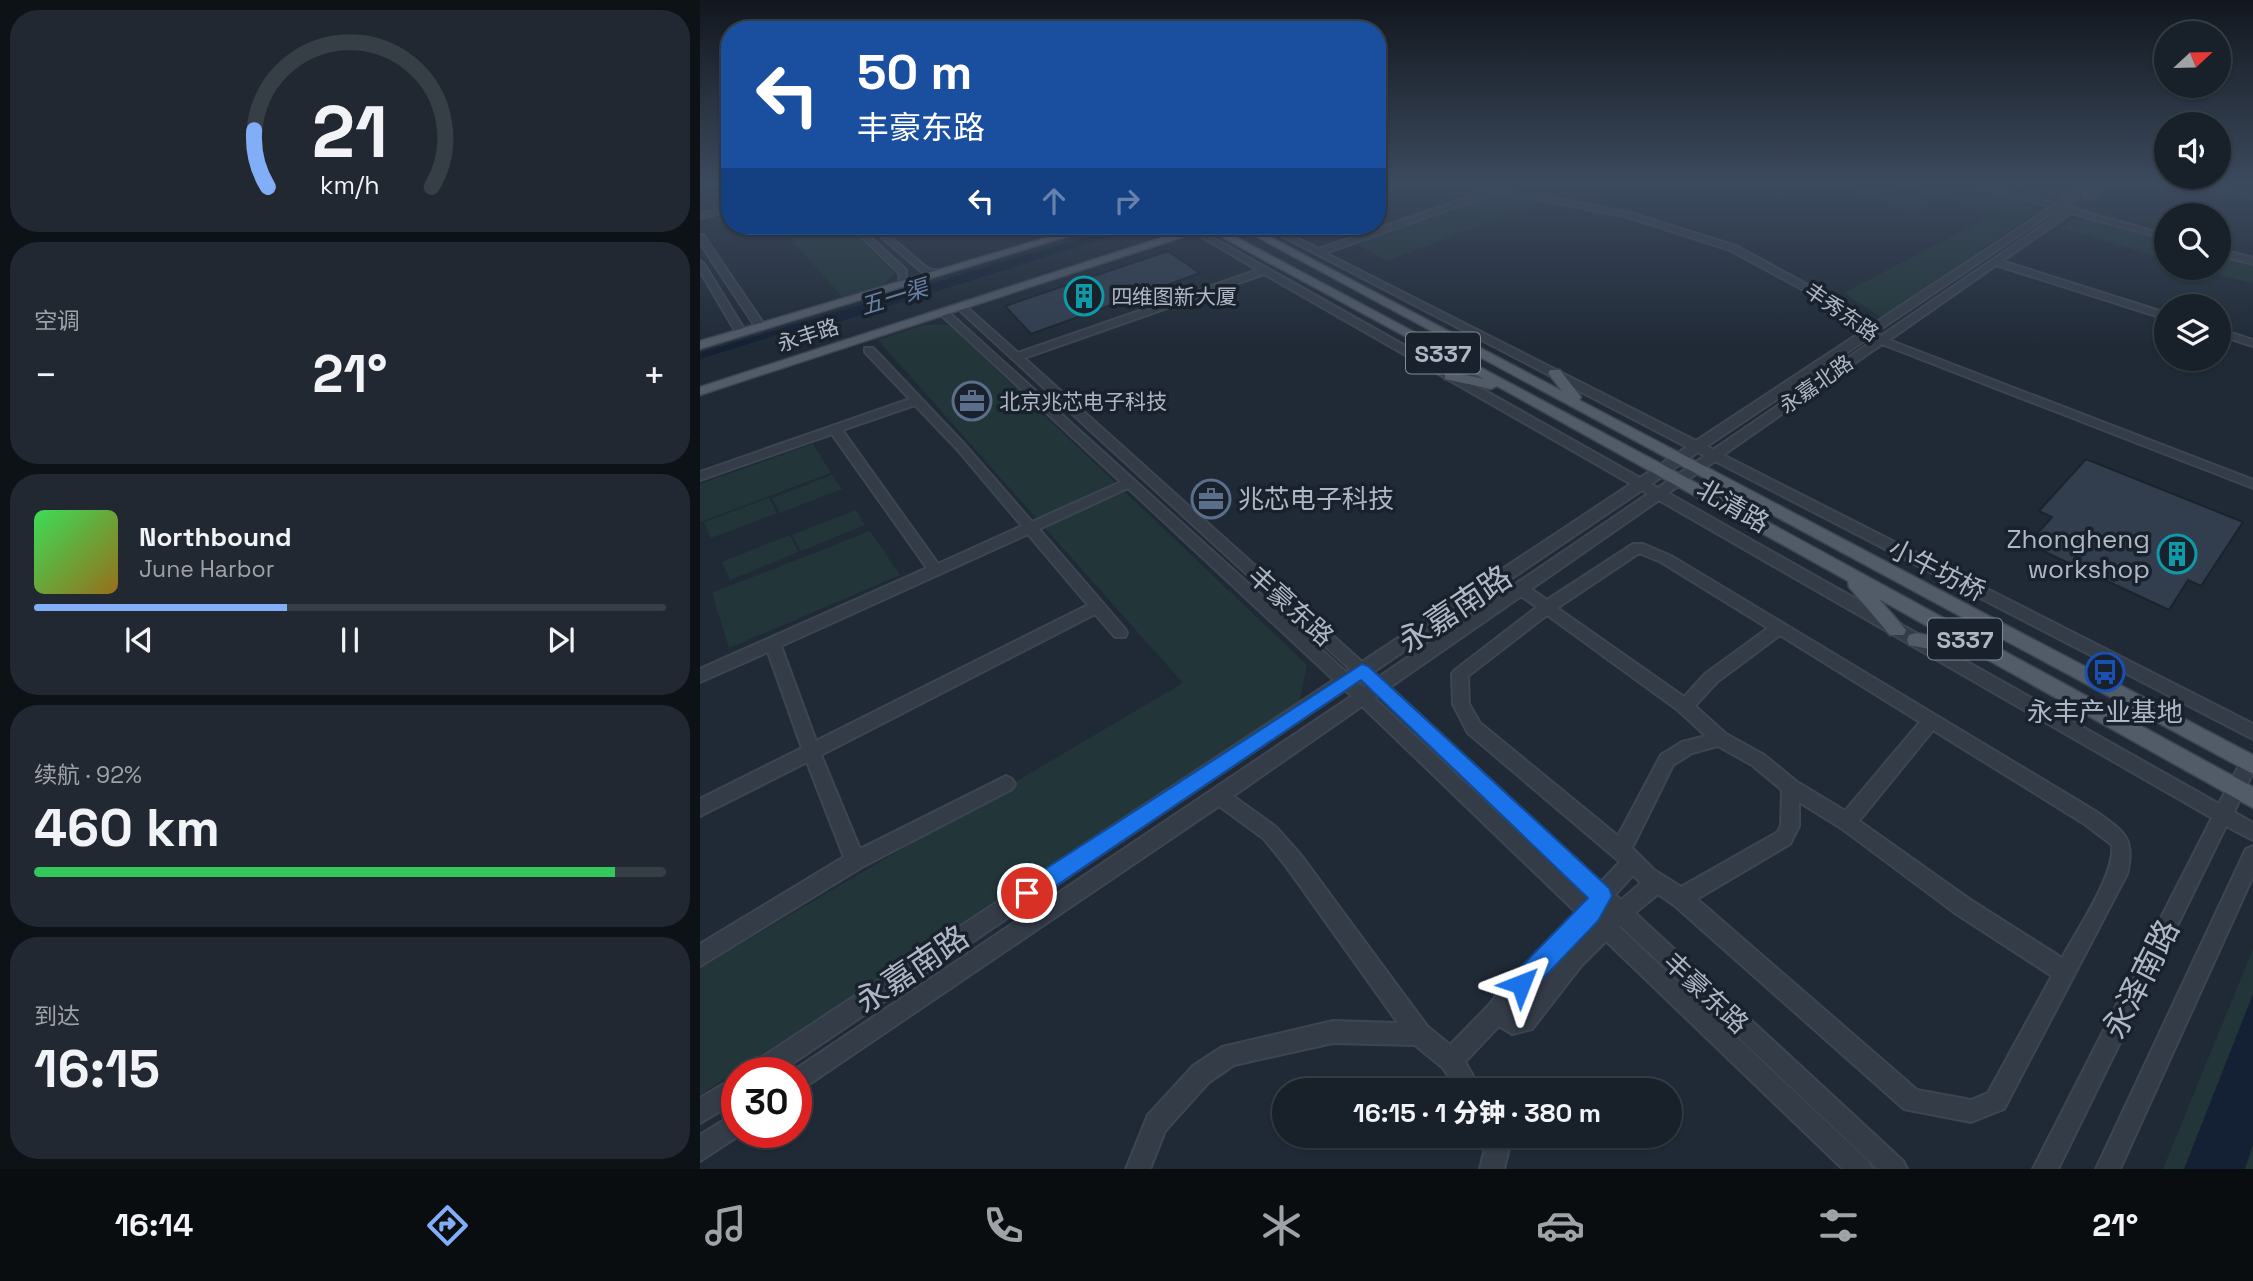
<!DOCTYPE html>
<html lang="zh">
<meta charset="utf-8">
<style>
:root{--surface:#182029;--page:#212831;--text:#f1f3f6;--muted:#9fa3a8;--line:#363e46;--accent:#81aef7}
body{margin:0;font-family:"Space Grotesk","Noto Sans SC",sans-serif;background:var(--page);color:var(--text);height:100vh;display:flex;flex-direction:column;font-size:26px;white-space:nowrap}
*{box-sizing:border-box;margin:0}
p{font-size:23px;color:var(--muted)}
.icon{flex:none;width:38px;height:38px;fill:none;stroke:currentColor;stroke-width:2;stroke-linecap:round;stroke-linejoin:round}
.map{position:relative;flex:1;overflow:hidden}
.side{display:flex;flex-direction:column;gap:10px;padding:10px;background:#0d1217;width:700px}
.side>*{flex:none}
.top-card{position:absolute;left:21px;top:21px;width:665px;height:214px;border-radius:28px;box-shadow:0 2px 5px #0004,0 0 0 2px var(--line);background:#1a4fa0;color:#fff;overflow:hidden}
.needle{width:46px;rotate:68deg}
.fabs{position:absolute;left:1454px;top:21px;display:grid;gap:14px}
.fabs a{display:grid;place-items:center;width:77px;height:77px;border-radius:50%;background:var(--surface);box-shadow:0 2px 5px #0004,0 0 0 2px var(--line);font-size:35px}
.speed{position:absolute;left:21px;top:1057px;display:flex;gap:14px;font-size:35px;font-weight:700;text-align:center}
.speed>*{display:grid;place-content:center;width:91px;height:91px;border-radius:50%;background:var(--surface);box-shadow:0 2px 5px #0004,0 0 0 2px var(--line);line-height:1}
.speed .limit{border:10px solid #d22;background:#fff;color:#111}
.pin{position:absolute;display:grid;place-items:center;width:60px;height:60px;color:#fff;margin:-30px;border:4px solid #fff;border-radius:50%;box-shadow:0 2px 7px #0007}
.me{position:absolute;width:77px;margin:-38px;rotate:45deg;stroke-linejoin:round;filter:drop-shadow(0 0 5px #0008)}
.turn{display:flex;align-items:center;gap:24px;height:147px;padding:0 21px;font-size:32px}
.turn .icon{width:91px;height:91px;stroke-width:2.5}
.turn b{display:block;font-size:49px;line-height:60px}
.lanes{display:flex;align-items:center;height:66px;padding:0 21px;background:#0003;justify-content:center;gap:35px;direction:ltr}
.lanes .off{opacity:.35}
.big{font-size:52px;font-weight:800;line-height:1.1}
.side .card{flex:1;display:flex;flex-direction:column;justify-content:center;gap:10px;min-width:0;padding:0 24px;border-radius:28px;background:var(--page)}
.side .dial{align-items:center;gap:0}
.dial svg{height:182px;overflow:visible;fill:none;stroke:var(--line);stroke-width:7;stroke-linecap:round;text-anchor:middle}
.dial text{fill:var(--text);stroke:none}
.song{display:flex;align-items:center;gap:21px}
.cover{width:84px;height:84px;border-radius:10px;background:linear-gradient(135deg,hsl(130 70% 55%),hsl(40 70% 35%))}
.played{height:7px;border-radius:4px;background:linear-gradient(90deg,var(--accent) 40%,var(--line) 40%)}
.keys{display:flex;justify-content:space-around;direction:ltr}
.heat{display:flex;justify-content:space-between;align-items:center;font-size:38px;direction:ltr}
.charge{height:10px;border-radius:5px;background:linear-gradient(90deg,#34c759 92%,var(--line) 0)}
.trip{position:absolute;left:572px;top:1078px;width:410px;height:70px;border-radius:35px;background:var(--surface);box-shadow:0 2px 5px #0004,0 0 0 2px var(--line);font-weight:800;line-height:70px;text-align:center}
.tab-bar{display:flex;height:112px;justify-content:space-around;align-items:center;background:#0a0d10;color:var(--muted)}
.tab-bar .icon{width:49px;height:49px}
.tab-bar .current{color:var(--accent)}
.tab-bar b{font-size:32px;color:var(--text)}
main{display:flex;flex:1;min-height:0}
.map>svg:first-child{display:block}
</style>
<main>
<section class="side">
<div class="card dial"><svg viewBox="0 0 100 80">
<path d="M14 69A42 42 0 1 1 86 69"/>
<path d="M14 69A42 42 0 0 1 8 44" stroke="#81aef7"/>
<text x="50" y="56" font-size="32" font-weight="700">21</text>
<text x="50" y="72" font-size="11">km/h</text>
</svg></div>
<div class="card"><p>空调</p>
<div class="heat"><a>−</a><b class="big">21°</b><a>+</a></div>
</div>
<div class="card">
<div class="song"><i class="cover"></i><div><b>Northbound</b><p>June Harbor</p></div></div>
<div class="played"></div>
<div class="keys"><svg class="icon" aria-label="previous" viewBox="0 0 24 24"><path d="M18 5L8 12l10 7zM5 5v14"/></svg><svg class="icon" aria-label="pause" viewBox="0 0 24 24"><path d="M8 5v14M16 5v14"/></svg><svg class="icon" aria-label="next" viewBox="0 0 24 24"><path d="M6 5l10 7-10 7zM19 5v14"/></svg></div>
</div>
<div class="card"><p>续航 · 92%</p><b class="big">460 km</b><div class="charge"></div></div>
<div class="card"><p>到达</p><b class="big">16:15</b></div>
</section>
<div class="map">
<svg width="1553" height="1169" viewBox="0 0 1553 1169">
<rect width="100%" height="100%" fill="#202a37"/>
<path fill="#223639" d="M1160 182H1174L1197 189 1179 198 1147 189Z
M1186 182C1236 182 1295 180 1337 211L1182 318 1144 293 1296 213Z
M1318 182H1386L1365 197 1340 196 1310 187Z
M1195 192 1229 201 1211 211 1176 201Z
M787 198 842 202 687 261 656 244Z
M1373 219 1393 221 1466 241V259L1361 228Z
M79 226H146L195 274 183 285 142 297Z
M1519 255 1553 265V284L1498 268H1519Z
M224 325H249L607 665 599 702 0 1095V968L483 683 178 340Z
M113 444 131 473 0 522V484Z
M132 475 142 489 80 513 72 498Z
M69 498 77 513 11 538 4 522Z
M156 510 165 525 101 551 92 535Z
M170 531 200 575 29 648 12 593Z
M90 535 98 552 30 580 22 562Z
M1553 949V1169H1463L1470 1152Z"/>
<path fill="#142134" d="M433 226H459L422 233 78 341 96 329 331 255Z
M1553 994V1145L1545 1169H1484Z"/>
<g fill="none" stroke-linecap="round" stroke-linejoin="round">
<path fill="#142134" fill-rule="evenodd" d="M422 226H431L0 359V353Z"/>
</g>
<path fill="#323e4e" stroke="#1b232e" stroke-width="2" d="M468 251 500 273 331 334 305 306Z
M1386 459 1543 522 1501 586 1488 580 1469 610 1328 544 1352 517 1339 511Z"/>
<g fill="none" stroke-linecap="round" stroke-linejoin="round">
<defs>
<path id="minor" d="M761 182H771L791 190 812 182H823L801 191 847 197 930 213 1036 246 1130 297 1169 327 1351 207 1265 182H1277L1356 204 1389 182H1397L1363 206 1375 207V209L1466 235V239L1371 213 1302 261 1466 313V319L1296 265 1189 340 1553 480V488L1182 344 1023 455 1553 724V739L1015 461 968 493 1519 804 1543 758 1553 757V772L1534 812 1553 823V840L1526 826 1358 1169H1333L1512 818 959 500 831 589 847 600 933 544H943L971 556 1395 811C1423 831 1436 837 1427 874L1304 1109 1271 1122 1204 1109 974 905 958 894 935 913 1203 1161 1207 1169H1178L921 926 919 927 1168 1161 1172 1169H1143L906 941 881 966 832 1029 812 1034 799 1026 765 1062 781 1090H757L743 1068 715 1045 633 1043 534 1065 509 1082 465 1131 450 1169H426L448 1115 493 1066 522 1047 633 1021 698 1023 586 866 564 839 519 806 96 1093V1073H90L652 696 645 690 78 1073H47L50 1065 634 680 428 488 339 529 425 629 427 633 425 637H415L395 614 121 755 160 849 306 776 312 779 315 784 312 789 162 867 0 966V944L144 857 107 762 0 816V799L102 748 68 652 0 682V669L227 568 132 434 0 480V472L210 399 165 352V348H173L265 445 332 522 421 482 237 311 245 309 646 672 650 669 255 306 263 304 318 353 558 270 483 226H492L940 478 987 447 563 226H573L619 249 784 192ZM792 194 847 201 928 217 1030 250 1124 301 1163 331 996 441 625 253ZM1358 209 1364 211 1181 336 1176 332ZM564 274 931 484 662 662 324 358ZM1170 337 1174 340 1013 450 1007 446ZM215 405 257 449 322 526 238 564 142 430ZM998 452 1005 456 958 488 951 484ZM942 490 948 494 679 677 673 672ZM328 534 388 605 116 741 81 646ZM939 553 961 562 1068 628 1005 674 984 697 857 608ZM821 596 837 607 755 670 752 674 753 704 768 733 920 862 901 882 690 687ZM847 615 979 711 1006 736 982 742 961 755 918 836 780 723 769 704 768 676ZM1080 635 1220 722 1145 811 1097 782 1064 755 1026 734 995 706 1017 682ZM661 680 667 685 664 688 657 682ZM678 695 890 896 888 898 674 698ZM662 706 877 913 797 994 790 1004 750 1045 727 1026 600 854 576 827 533 796ZM1233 730 1383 823 1412 845C1416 873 1376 932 1362 958L1269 899 1159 821ZM1018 746 1052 765 1082 790 1081 825 1078 832 981 887 954 870 932 848 973 765 992 753ZM1099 802 1141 828 1255 913 1352 976 1288 1093 1271 1100 1217 1090 997 899 1090 844 1099 826ZM933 875 941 883 921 900 915 895ZM891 926 818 1011 811 1009V1008Z
M1405 182H1413L1391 199H1385V195Z
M1491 182H1504L1553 195V199Z
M30 207V211L0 218V214Z
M150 226H158L206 270V285H200L199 273Z
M169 226H177L182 229 208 226 186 233 228 269 244 272 240 275 223 273Z
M230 226H241L226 231V227Z
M0 235H3L65 326 63 328 55 326 0 243Z
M1519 249 1553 258V264L1519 255Z
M0 261 4 264 46 332 44 334 36 332 0 271Z
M1519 329 1553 340V346L1519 335Z
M1553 846V876L1420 1169H1396L1546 849Z
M37 1076V1101L0 1123V1098Z
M37 1112V1132H44L0 1161V1135Z
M788 1136H812L804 1169H780Z"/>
<path id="major" d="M386 226H401L0 349V341Z
M498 226H515L967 467 1553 787V808L1281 656 1275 658 1209 645 1207 640 1209 635 1216 633 1252 640 1179 599 1206 630 1204 635H1190L1149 587 1148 581 797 386 791 389 745 379V373L750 372 784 379 507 229 0 395V387Z
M537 226H549L862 391 848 373 850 370H860L881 397 879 400 1553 755V774Z"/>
</defs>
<use href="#minor" stroke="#3d4552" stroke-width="4"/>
<use href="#major" stroke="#3d4552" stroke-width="3"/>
<use href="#minor" fill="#343c48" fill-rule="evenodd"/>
<use href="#major" fill="#525b68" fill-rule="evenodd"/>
</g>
<linearGradient id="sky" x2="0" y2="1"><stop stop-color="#12171e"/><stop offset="0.53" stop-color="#3c4a5e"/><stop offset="1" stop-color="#3c4a5e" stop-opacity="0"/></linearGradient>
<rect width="1553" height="346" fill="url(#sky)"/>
<path fill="#1a73e8" stroke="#114b97" stroke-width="2" d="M662 664 668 666 909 888 912 896 898 921 830 992 821 995 813 992 809 984 813 975 888 898 661 680 335 900 327 903 319 900 316 893 319 886Z"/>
<defs>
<symbol id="building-ring" viewBox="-11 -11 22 22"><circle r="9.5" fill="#19212c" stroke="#0f9aa8" stroke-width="1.5"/><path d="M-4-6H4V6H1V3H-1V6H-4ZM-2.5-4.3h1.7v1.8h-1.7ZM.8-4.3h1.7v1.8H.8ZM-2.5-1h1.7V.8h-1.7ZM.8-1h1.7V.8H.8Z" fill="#0f9aa8"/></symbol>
<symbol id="office-ring" viewBox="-11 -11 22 22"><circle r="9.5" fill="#19212c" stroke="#5c6f8a" stroke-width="1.5"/><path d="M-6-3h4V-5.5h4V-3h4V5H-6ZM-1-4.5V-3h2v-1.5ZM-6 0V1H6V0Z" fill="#5c6f8a"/></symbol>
<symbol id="bus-ring" viewBox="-11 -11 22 22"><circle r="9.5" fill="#19212c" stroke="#1a4fb4" stroke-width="1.5"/><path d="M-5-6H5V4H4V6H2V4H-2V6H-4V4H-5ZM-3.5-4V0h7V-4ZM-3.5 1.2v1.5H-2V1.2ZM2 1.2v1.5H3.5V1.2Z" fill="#1a4fb4"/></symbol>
</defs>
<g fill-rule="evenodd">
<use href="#building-ring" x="362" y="274" width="44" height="44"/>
<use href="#office-ring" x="250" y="379" width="44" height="44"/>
<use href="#office-ring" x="489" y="477" width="44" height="44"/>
<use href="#building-ring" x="1455" y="532" width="44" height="44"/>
<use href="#bus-ring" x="1383" y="650" width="44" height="44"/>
</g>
<g text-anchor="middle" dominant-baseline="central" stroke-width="7" stroke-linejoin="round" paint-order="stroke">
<g font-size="21" fill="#aeb7c5" stroke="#19212c" text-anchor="start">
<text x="411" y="296">四维图新大厦</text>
<text x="299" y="401">北京兆芯电子科技</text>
</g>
<g font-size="21" fill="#aeb7c5" stroke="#19212c">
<text transform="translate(1142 312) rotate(35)">丰秀东路</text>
<text transform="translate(108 335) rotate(-18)">永丰路</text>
<text transform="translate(1116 384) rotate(-35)">永嘉北路</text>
</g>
<g font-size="23" font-style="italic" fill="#6781a4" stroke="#19212c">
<text transform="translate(194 297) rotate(-17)">五一渠</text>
</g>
<g fill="#19212c" stroke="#818a97" stroke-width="2">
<rect x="706" y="332.5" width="74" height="41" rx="5"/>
<rect x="1228" y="618.5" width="74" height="41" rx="5"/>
</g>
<g font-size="24" font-weight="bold" fill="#aeb7c5">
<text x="743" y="353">S337</text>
<text x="1265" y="639">S337</text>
</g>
<g font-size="26" fill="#aeb7c5" stroke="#19212c" text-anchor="start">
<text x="538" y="499">兆芯电子科技</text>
<text x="1450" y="539" text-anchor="end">Zhongheng<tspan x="1450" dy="30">workshop</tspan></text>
<text x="1405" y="712" text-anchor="middle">永丰产业基地</text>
</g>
<g font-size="26" fill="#aeb7c5" stroke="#19212c">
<text transform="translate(1033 506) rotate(30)">北清路</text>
<text transform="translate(1237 570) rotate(27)">小牛坊桥</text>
<text transform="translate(591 606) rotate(42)">丰豪东路</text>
<text transform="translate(1006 993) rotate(43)">丰豪东路</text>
</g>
<g font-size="32" fill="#aeb7c5" stroke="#19212c">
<text transform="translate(755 609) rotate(-34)">永嘉南路</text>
<text transform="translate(212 969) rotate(-34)">永嘉南路</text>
<text transform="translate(1441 979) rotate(-63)">永泽南路</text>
</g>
</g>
</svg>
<div class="fabs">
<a><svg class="needle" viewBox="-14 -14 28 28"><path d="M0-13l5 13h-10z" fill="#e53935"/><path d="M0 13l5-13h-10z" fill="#9fa3a8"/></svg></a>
<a><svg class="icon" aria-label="sound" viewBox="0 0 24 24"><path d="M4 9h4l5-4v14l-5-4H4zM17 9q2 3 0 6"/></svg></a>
<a><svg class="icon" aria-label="search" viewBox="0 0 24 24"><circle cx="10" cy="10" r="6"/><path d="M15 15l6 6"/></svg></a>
<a><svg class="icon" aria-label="layers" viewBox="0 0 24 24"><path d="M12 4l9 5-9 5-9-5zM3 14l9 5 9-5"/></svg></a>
</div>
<div class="speed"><div class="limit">30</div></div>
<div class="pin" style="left:327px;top:893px;background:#d93025"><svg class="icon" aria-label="arrive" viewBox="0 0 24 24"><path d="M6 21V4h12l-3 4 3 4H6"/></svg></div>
<svg class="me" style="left:821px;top:984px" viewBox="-20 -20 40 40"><path d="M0-17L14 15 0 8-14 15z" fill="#1a73e8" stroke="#fff" stroke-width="4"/></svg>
<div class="trip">16:15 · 1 分钟 · 380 m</div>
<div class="top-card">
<div class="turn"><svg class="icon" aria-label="left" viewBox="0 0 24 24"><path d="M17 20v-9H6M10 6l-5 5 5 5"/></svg><div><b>50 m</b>丰豪东路</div></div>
<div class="lanes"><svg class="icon" aria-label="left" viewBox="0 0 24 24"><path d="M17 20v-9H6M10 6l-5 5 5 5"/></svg><svg class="icon off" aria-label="ahead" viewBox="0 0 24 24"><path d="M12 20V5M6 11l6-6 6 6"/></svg><svg class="icon off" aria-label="right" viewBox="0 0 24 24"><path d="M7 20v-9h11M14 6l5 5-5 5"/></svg></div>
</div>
</div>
</main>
<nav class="tab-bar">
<b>16:14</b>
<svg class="icon current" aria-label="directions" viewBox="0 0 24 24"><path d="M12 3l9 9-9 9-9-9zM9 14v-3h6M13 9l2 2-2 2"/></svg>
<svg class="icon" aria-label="music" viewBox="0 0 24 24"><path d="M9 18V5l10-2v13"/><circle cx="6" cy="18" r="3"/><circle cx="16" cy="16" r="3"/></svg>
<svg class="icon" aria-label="phone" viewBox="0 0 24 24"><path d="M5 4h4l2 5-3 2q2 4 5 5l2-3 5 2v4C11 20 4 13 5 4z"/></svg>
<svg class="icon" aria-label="climate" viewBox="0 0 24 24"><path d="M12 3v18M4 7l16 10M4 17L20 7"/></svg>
<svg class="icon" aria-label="car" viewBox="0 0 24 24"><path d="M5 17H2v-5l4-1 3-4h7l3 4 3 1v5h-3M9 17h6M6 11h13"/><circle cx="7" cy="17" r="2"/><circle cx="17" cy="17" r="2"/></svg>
<svg class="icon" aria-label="filters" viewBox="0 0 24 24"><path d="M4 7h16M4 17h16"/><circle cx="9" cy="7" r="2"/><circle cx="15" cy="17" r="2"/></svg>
<b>21°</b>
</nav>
